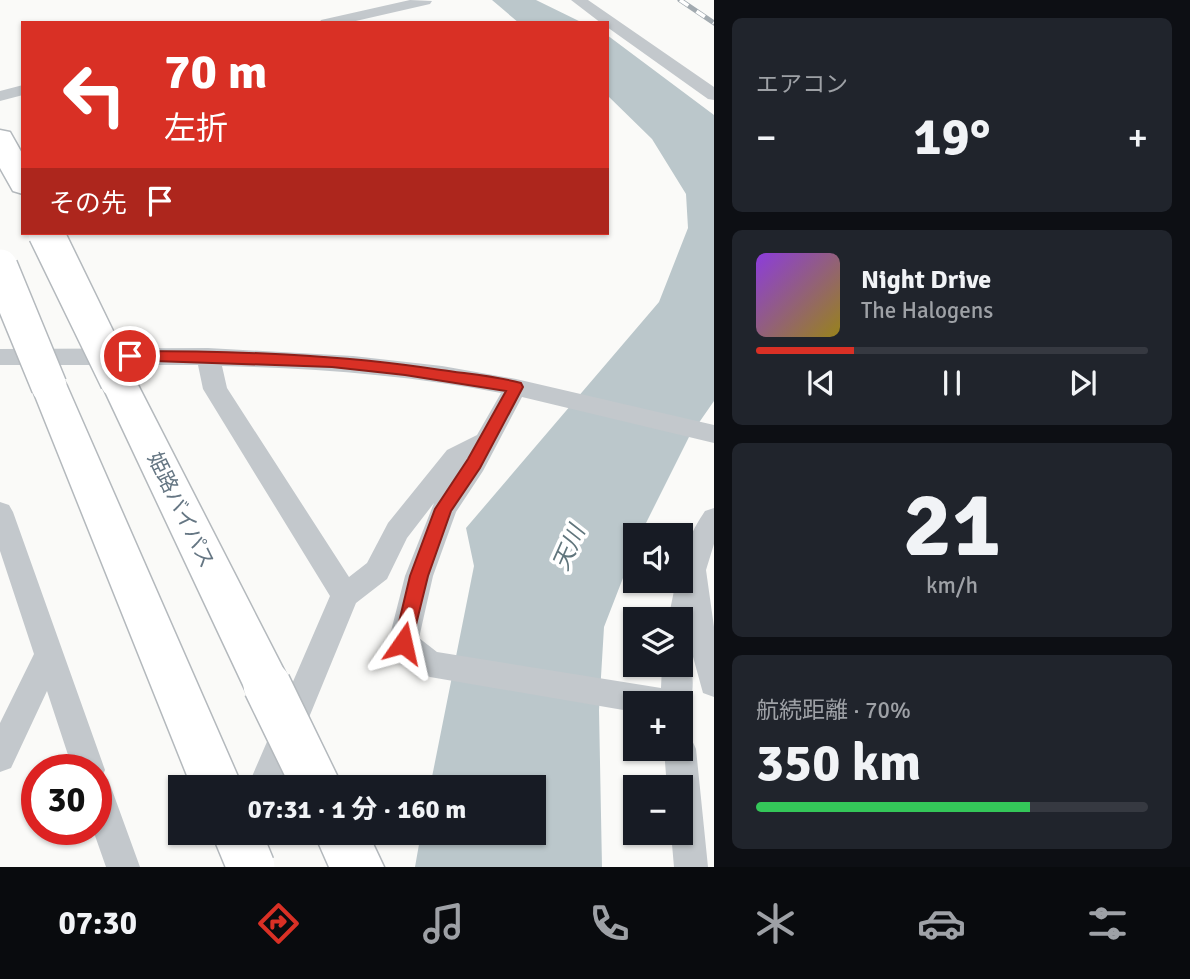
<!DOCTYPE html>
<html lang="ja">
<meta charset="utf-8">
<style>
:root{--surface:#171b24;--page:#20242c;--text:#f1f3f6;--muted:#9ea1a6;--line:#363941;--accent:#d93025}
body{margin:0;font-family:Signika,"Noto Sans JP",sans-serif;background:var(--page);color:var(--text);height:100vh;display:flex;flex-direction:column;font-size:26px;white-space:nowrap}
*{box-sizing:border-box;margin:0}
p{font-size:23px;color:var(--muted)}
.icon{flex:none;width:38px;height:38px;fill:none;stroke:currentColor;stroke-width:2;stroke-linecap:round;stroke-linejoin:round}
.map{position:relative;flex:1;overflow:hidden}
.drawer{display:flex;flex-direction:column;gap:18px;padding:18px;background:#0d0f14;width:476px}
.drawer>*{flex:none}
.guide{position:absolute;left:21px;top:21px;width:588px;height:214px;border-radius:0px;box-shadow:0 2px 5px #0004;background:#d93025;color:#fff;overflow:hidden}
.fabs{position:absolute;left:623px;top:523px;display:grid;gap:14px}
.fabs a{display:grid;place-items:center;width:70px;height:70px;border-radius:0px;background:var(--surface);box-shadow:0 2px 5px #0004;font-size:35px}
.speed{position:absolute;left:21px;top:754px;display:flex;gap:14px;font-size:35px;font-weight:700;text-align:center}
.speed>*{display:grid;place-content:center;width:91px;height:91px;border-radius:50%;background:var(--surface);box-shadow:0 2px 5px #0004;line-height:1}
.speed .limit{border:10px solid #d22;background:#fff;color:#111}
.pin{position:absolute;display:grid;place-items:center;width:60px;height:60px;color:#fff;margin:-30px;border:4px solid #fff;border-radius:50%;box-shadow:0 2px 7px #0007}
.me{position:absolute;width:77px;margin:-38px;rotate:11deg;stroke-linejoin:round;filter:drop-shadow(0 0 5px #0008)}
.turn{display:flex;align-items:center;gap:24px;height:147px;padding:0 28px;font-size:32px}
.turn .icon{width:91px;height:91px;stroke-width:2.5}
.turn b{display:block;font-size:49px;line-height:60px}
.then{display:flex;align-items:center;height:66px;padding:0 28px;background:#0003;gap:14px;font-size:26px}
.big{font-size:52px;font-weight:700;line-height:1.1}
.drawer .widget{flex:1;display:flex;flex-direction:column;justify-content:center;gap:10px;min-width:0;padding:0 24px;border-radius:10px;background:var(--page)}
.drawer .dial{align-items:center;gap:0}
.dial b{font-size:91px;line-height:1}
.song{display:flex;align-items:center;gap:21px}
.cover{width:84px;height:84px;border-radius:10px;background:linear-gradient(135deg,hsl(270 70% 55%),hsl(50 70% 35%))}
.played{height:7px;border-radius:4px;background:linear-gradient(90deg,var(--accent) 25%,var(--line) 25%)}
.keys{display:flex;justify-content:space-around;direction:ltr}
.heat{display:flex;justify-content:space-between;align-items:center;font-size:38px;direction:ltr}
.charge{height:10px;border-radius:5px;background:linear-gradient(90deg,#34c759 70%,var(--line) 0)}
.trip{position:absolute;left:168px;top:775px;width:378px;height:70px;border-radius:0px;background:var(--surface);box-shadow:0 2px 5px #0004;font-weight:700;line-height:70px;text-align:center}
.dock{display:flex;height:112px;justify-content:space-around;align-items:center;background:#090b0e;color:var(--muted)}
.dock .icon{width:49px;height:49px}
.dock .current{color:var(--accent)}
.dock b{font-size:32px;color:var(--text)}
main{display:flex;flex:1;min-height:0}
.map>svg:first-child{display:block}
</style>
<main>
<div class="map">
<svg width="714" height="867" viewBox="0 0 714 867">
<rect width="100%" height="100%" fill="#fafaf8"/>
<path fill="#bbc7cb" d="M492 0H536L583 23H519Z
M607 35 714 115V401L689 437 640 535 635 536V547L604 627 599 710 602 867H415L421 833H534V788L430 787 474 566 466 528 659 302 688 228 686 194 652 139 607 95Z"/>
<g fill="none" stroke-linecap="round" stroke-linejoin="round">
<defs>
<path id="highway" d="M0 130 10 132 23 155V194L13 191 0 168Z
M118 368 131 372 136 381 284 670 291 685 284 700 267 707 250 700 100 381 105 372Z
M49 373 62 377 67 386 243 788H192L31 386 36 377Z
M314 833H368L384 867H329Z"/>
</defs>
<use href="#highway" stroke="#b4b9bd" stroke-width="3"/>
<path fill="#c3c8cc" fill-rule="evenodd" d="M410 0 432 1 430 4 347 23H319L321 20Z
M571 0H588L714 87V100L708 99 607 27V23H601Z
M23 85V95L0 101V91Z
M208 348 353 356 442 366 516 379 714 425V443L522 397 483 471 456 512 433 576 419 638 437 652 661 688 662 665H681V653L688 656C695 672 694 698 687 714L681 716V704H635V712L430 677C414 671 396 659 388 643L405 576 434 503 407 538 387 579 356 603 280 788H247L330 596 203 389 198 365H0V349ZM222 366C315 368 409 375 501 393L477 435 447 450 388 523 367 563 349 577 227 388Z
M0 502 9 505 13 512 105 770 102 777 108 779 140 867H106L93 830H96V770H73L47 691 11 768 0 772V723L34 654 0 551Z
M714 508V544L706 570 714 627V697L703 693 687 635 681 637V620H668L676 581H681C681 554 690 533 705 511Z
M681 734 691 738 696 749 708 867H674L671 833H681V788H667L664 749H681Z"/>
<use href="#highway" fill="#fff" fill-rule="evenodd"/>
<defs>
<path id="rail" d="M680 0 714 23"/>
</defs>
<use href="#rail" stroke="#a2aab0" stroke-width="5"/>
<use href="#rail" stroke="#fff" stroke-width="3.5" stroke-dasharray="10" stroke-linecap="butt"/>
<defs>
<path id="highway-bridge-far1" d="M46 233 118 381
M0 267 49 386"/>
<path id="highway-bridge" d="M267 685 317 788
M237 833 251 867"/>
</defs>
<use href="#highway-bridge-far1" stroke="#b4b9bd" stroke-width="38" stroke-linecap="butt"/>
<use href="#highway-bridge" stroke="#b4b9bd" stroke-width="50" stroke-linecap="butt"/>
<use href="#highway-bridge-far1" stroke="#fff" stroke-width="35"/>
<use href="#highway-bridge" stroke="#fff" stroke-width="47"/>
</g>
<path fill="#d93025" stroke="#8d1f18" stroke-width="2" d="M130 351C234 351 338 354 441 370 468 374 496 376 521 383L523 387 480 468 451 511 428 576 410 649 403 651 396 649 394 643 410 576 435 509 468 459 506 391 405 375 332 367 125 360 123 356Z"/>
<g text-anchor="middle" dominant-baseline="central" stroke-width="7" stroke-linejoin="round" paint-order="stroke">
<g font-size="21" fill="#657683" stroke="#fff">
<text transform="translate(181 510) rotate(64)">姫路バイパス</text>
</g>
<g font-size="23" font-style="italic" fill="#60757c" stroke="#fff">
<text transform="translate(569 548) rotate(-66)">天川</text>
</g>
</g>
</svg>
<div class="fabs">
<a><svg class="icon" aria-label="sound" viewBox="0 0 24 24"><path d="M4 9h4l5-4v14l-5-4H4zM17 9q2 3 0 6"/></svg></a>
<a><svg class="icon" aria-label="layers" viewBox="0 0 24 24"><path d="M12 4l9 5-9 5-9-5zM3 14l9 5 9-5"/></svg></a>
<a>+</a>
<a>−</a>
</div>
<div class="speed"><div class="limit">30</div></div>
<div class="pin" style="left:130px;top:356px;background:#d93025"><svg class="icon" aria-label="arrive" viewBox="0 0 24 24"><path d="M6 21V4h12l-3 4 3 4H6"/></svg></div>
<svg class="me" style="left:403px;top:643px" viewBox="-20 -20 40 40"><path d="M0-17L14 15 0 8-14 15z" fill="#d93025" stroke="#fff" stroke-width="4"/></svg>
<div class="trip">07:31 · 1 分 · 160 m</div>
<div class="guide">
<div class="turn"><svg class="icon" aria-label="left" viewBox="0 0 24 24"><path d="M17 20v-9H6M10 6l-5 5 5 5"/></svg><div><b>70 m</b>左折</div></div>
<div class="then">その先<svg class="icon" aria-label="arrive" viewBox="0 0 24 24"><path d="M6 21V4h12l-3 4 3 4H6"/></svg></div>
</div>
</div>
<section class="drawer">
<div class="widget"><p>エアコン</p>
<div class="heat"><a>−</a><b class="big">19°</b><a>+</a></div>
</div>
<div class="widget">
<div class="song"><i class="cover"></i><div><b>Night Drive</b><p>The Halogens</p></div></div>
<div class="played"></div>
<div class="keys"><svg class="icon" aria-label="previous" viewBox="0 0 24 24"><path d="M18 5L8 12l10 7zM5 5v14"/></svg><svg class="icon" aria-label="pause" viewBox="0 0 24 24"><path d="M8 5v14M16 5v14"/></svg><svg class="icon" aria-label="next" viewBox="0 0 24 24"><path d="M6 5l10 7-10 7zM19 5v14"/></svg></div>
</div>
<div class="widget dial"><b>21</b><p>km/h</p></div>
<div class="widget"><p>航続距離 · 70%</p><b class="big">350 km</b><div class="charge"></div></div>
</section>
</main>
<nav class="dock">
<b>07:30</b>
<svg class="icon current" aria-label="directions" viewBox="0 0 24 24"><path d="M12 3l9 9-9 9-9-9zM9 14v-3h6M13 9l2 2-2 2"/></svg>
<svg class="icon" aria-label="music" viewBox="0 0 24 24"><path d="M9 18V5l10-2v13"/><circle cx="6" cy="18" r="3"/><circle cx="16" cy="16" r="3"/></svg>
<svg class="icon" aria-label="phone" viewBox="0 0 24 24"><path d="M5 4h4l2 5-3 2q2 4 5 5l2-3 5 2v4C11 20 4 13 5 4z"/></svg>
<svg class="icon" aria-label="climate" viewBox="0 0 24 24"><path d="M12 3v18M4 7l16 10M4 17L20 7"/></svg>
<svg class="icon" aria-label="car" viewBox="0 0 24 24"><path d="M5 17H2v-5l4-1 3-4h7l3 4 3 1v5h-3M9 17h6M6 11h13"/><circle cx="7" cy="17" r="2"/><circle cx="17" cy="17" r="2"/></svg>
<svg class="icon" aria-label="filters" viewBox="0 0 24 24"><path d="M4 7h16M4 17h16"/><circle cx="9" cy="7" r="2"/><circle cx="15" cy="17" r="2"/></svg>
</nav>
